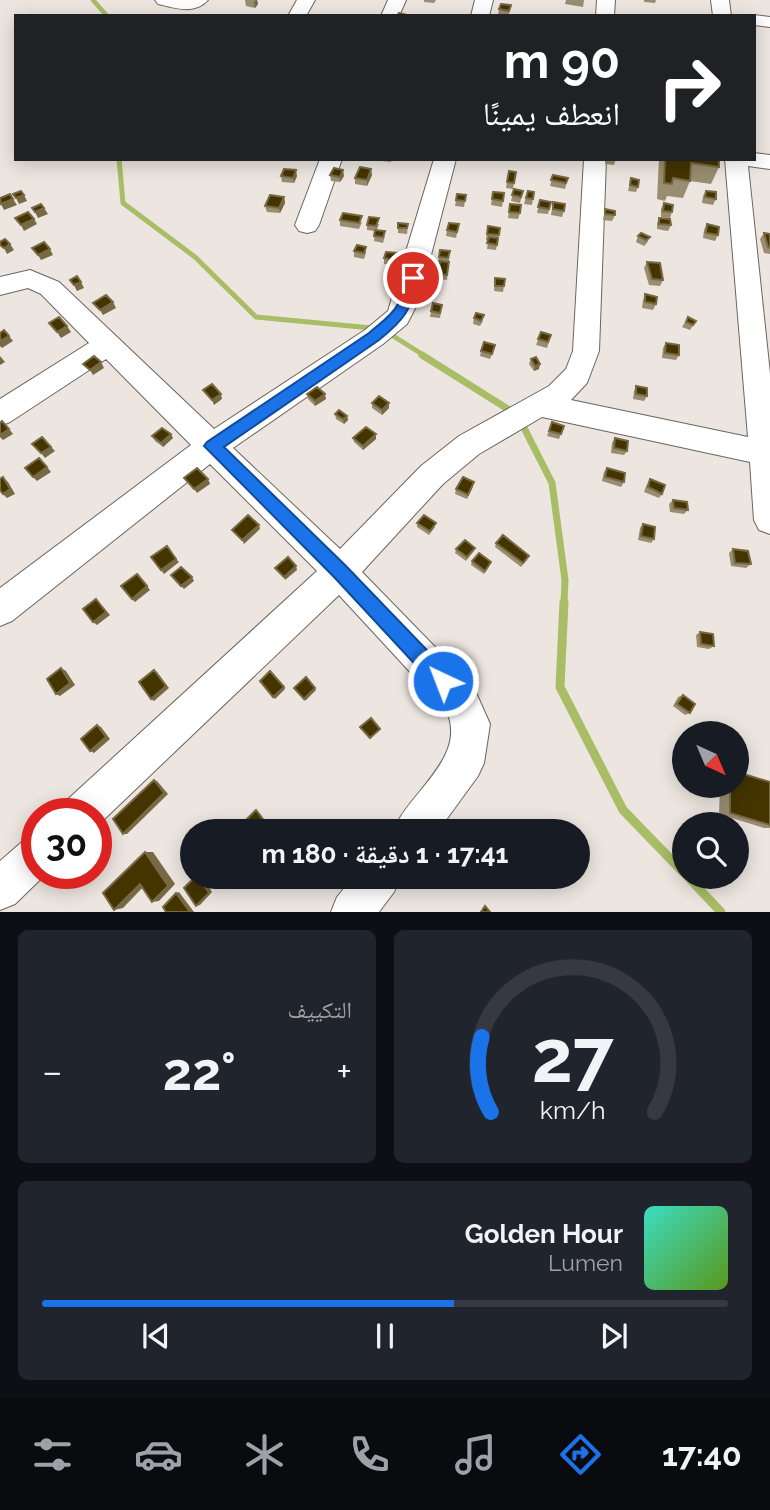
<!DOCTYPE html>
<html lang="ar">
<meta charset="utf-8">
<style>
:root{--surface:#171b24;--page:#20242c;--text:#f1f3f6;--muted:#9ea1a6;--line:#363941;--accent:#1a73e8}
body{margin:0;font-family:Raleway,"Noto Naskh Arabic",sans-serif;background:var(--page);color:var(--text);direction:rtl;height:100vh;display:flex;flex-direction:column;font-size:26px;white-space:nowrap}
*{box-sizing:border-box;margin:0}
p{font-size:23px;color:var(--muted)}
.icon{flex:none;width:38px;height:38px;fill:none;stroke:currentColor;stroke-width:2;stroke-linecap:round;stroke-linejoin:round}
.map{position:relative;height:912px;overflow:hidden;direction:ltr}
.side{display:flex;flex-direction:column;gap:18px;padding:18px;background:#0d0f14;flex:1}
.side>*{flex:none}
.top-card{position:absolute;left:14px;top:14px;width:742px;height:147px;border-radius:0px;box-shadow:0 4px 18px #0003;direction:rtl;background:#202124;color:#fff;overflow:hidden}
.needle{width:46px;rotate:136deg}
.fabs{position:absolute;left:672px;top:721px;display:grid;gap:14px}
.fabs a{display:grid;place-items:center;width:77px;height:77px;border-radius:50%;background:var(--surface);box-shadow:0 4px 18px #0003;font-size:35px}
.speed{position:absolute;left:21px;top:798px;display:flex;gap:14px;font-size:35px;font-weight:700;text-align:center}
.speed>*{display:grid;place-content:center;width:91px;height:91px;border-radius:50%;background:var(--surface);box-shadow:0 4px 18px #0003;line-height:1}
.speed .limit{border:10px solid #d22;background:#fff;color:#111}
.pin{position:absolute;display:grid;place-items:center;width:60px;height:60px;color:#fff;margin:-30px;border:4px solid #fff;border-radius:50%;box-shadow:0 2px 7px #0007}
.me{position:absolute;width:77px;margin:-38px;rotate:317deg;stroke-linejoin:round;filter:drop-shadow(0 0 5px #0008)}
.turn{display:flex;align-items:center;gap:24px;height:147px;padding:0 21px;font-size:32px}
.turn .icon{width:91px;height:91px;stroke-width:2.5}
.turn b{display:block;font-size:49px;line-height:60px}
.big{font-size:52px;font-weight:700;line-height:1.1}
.side .card{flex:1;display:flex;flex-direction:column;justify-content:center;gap:10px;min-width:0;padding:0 24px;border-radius:10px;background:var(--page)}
.side .dial{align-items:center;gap:0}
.dial svg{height:182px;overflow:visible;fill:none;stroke:var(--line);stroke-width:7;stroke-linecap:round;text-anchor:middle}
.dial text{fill:var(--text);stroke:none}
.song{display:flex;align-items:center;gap:21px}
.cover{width:84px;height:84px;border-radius:10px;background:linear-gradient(135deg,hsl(170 70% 55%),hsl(90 70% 35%))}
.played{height:7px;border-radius:4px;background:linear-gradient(90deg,var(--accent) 60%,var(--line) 60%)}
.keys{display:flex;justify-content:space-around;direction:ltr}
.heat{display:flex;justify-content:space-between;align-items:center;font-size:38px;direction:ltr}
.side .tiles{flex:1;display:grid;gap:18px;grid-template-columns:1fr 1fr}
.card:last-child{grid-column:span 2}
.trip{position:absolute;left:180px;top:819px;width:410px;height:70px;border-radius:35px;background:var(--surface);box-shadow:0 4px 18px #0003;font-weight:700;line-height:70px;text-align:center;direction:rtl}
.menu{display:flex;height:112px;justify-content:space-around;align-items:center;background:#090b0e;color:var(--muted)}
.menu .icon{width:49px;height:49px}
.menu .on{color:var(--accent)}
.menu b{font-size:32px;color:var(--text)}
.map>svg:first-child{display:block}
</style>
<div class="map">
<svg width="770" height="912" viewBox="0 0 770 912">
<rect width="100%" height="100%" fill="#ede6e0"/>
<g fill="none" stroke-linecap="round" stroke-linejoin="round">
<path stroke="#a8bd66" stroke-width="4.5" d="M93 0 107 16"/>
<path stroke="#a8bd66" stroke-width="5" d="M119 159 123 203 195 257 256 317 382 329 425 356"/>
<path stroke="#a8bd66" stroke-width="7" d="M422 355 514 413
M521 422 552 483 565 580 564 603"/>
<path stroke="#a8bd66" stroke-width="9" d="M564 602 560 687 623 810 684 873
M688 877 721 912"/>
<defs>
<path id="minor" d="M155 0H208C194 15 175 8 158 4Z
M297 0H315L306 16H288Z
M388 0H406L399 16H381Z
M475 0H493L489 16H471Z
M597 0H615L614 16H596Z
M711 0H729L731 16H713Z
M754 15 770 17V27L754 25V16H750Z
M754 153 770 155V169L748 166 770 374V534L759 530 754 520 750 462 542 417 479 454 443 484 362 572 473 686 490 724 484 763 478 776 438 831H393C409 792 467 758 447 712L339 595 96 827V814H61L67 800 317 571 210 464 12 621 0 626V588L191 445 106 359 10 422 0 426V399L89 343 41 294 28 288 0 295V277L30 270 59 282 214 429 365 330 388 311 434 159H456L419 301 407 324 383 344 233 448 340 549 421 466 459 436 549 386 566 369 573 351 584 159H606L599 351 587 383 571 400 748 437 725 159H754Z
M320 159H342L319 225 315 231 307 233 299 231 295 225Z
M37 835V873H47L15 904 0 910V861L23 841Z
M353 877H400L394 892 379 912H331L337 897Z"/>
</defs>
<use href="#minor" stroke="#6b6560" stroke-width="2"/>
<use href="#minor" fill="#fff" fill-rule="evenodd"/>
</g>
<path fill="#988d70" d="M245 0H257L258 4 255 8 246 6Z
M424 0H436L434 3 424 2Z
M566 0H584L583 7 565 4Z
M644 0H656L655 3 644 2Z
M499 9 510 11 508 16 498 15Z
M382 159H392L391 162 382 161Z
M605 159H616L614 165 605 164Z
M659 159H719V167L711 184 690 181 683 198 667 196 665 201 657 199Z
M509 171 516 172 513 189 506 188Z
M330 175 344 176 340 182 331 181Z
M372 175 367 186 355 184V178Z
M553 175 568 178 565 189 550 186Z
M281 176H297L294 183 282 182Z
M631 178 638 187 636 192 628 191Z
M514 189 523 191 520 203 511 201Z
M528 191 534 192 532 205 524 204Z
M706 191 716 199 713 205 702 203 703 196Z
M493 192 504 193 502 207 491 205Z
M457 194 466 195 464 207 455 206Z
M284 197 285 203 280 213 267 212 265 206Z
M540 200 551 202 548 214 537 213Z
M553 202 564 211 562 217 551 215Z
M664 203 672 212 670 218 661 217V209Z
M510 204 520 213 518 219 508 218Z
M605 209 615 215 612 221 603 220Z
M659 218 671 225 668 231 657 229V223Z
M340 220 362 222 359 229 340 226Z
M398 223 408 224 407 234 398 233Z
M379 224 377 230 385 236 383 243 374 241 375 231 367 230V225Z
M459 224 456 238 446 236 447 230Z
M707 224 718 235 715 241 703 238 704 230Z
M488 226 500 228 496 250 487 249 488 240H486Z
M764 233 770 234V254L764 253 760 239Z
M638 236 650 237 647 243 644 246 636 242Z
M366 247V253L364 259 354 257V251Z
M450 251 447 280 438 279 440 263 438 262 439 257Z
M397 253V259L395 265 384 264V258Z
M647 262 663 280 660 286 649 285 644 268Z
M495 278 504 286 503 292 494 291Z
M645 294 656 304 653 310 642 308 643 300Z
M442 305 440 318 430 317 431 311Z
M688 317 696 321 690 330 682 327Z
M474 318 483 321 480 326 473 324Z
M541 332 551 335 547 348 536 345Z
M666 343 679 355 676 360 662 358 663 348Z
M494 350 490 359 480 356 481 351Z
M531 359 539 369 534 371 529 364Z
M636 386 647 396 644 401 633 399 634 391Z
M307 394 326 399 315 406 308 399Z
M372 403H389V408L382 415 372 408Z
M335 414 347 416 348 420 344 424 336 419Z
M552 422 564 426 559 439 547 436Z
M376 434V439L363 450 354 442 353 438Z
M152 436 173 438 163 447 155 441Z
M615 438 627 451 624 455 611 453 612 443Z
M607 468 624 482 621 487 602 481 604 472Z
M650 479 662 494 659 498 644 492 647 484Z
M473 487 467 499 455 494 456 489Z
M673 500 688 510 684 514 670 512 669 504Z
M417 523 435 527 429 535 417 527Z
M643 524 654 539 651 543 638 540 640 528Z
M496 543 527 560 521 567 495 547Z
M475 548 474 551 466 561 455 553 456 549Z
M733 549 751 564 746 568 731 566 729 553Z
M472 561 491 562 484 574 471 565Z
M700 632 714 646 709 649 697 647 696 635Z
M683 695 690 713 685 715 673 706 678 697Z
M770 782V828H764L719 814 720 786H737Z"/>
<path fill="#776943" d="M256 0H257L258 4 255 8 254 2Z
M371 169 372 175 367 186V180Z
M296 170 297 176 294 183 293 178Z
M343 170 344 176 340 182V177Z
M24 195 27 201 19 204 16 198Z
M284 197 285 203 280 213 279 208Z
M13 199 17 205 4 210 1 204Z
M44 208 48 214 38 218 35 212Z
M34 219 37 224 24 231 21 225Z
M10 244 14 250 7 254 4 248Z
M50 249 53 255 41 260 38 255Z
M81 282 84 288 77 291 74 285Z
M113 302 116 308 103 315 100 310Z
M67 326 71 332 61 338 57 332Z
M9 336 13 341 2 348 0 346V341Z
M0 356 5 362 0 365Z
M101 362 104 368 93 375 90 370Z
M540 364 539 369 534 371 535 366Z
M221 394 222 399 214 405 212 400Z
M325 394 326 399 315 406V401Z
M389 403V408L382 415V410Z
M347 416 348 420 344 424 343 419Z
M9 429 13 434 3 440 0 437V435Z
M171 434 173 438 163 447 161 443Z
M376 434V439L363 450V446Z
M51 447 55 451 45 458 41 453Z
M47 467 51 472 37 481 33 477Z
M3 477 8 482 15 494 7 498 3 494Z
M208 479 210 484 197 493 194 489Z
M259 525 260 529 244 544 242 540Z
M176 559 179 562 164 574 161 570Z
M296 566 297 570 285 580 284 577Z
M192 577 194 581 184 589 181 586Z
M147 586 150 590 135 602 132 599Z
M96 599 110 615 97 625 93 622Z
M61 668 66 671 75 685 60 696 56 694Z
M154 670 157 672 169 688 154 701 151 699Z
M284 687 285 689 275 699 273 697Z
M315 688 316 690 305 701 304 699Z
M97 725 101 727 110 739 94 753 90 751Z
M154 780 157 781 168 794 127 834H123Z
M256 810 258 811 269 826 263 831H261Z
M145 852H153L175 884 159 901 152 902Z
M198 877H202L212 892 200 905 196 906Z
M147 883 123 908 114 910 140 884Z
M179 892 194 912H190L176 893Z"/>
<path fill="#443400" stroke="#776943" stroke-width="2" d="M501 4 511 5 509 11 499 9Z
M399 13 407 15V16H397Z
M665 159H719V167L691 163 690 181 673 178 672 184 664 183Z
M360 167 371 169 367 180 355 178Z
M334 168 343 170 340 177 330 175Z
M284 169 296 170 293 178 281 176Z
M509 171 516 172 514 183 507 182Z
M553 175 568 178 566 183 551 180Z
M631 178 639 180 638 187 630 185Z
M514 189 523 191 521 197 512 195Z
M21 191 24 195 16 198 13 194Z
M528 191 534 192 533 199 526 198Z
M706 191 716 192V199L705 197Z
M493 192 504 193 503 201 492 199Z
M10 194 13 199 1 204 0 198Z
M457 194 466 195 465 201 456 200Z
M270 195 284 197 279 208 265 206Z
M540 200 551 202 549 209 538 207Z
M553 202 565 204 564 211 553 209Z
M664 203 673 205 672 212 663 211Z
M41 204 44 208 35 212 32 208Z
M510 204 521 205 520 213 509 212Z
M605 209 615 211V215L605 214Z
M28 212 34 219 21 225 15 218Z
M343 213 362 216 359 223 340 220Z
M369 217 379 218 376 226 367 225Z
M659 218 670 219 671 225 659 224Z
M398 223 408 224 407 228H398Z
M449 223 459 224 457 232 447 230Z
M707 224 719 227 718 235 706 233Z
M488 226 500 228 499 235 487 234Z
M375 230 385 231 383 237 374 236Z
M641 233 650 237 646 240 638 236Z
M764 233 770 234V248L768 247Z
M489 237 498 238 497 245 487 243Z
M5 239 10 244 4 248 0 245V242Z
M44 242 50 249 38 255 32 248Z
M357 245 366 247 364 253 354 251Z
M440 250 450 251 448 258 439 257Z
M386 252 397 253 395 260 384 258Z
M440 261 449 262 447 275 438 274Z
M647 262 660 263 663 280 652 279Z
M77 276 81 282 74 285 70 280Z
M495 278 505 279 504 286H495Z
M645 294 657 297 656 304 645 302Z
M106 295 113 302 100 310 93 303Z
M433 303 442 305 440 313 431 311Z
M476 313 484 315 481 321 474 318Z
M59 317 67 326 57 332 49 323Z
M688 317 696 321 693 325 686 322Z
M4 330 9 336 0 341V333Z
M541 332 551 335 548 342 538 339Z
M484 342 495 345 492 354 481 351Z
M666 343 679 345V355L665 353Z
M94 356 101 362 90 370 83 364Z
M536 357 540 364 535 366 531 359Z
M212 384 221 394 212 400 203 390Z
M636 386 647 388V396L636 394Z
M317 387 325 394 315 401 307 394Z
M379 396 389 403 382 410 372 403Z
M339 410 347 416 343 419 335 414Z
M2 421 9 429 0 435V423Z
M552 422 564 426 561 434 549 431Z
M366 427 376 434 363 446 353 438Z
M162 428 171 434 161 443 152 436Z
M42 437 51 447 41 453 32 444Z
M615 438 628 441 627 451 614 448Z
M39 458 47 467 33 477 25 468Z
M197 468 208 479 194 489 184 478Z
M607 468 625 473 624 482 605 477Z
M3 477 10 489 3 494 0 490V479Z
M463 477 474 482 468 495 456 489Z
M650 479 665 485 662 494 648 487Z
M673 500 687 502 688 510 674 508Z
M248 515 259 525 242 540 232 530Z
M424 515 436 523 430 531 417 523Z
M643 524 655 527 654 539 641 536Z
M503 535 529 556 523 563 496 543Z
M465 540 475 548 467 557 456 549Z
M167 546 176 559 161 570 151 557Z
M733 549 748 551 751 564 735 563Z
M479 553 491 562 485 571 472 561Z
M288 557 296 566 284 577 275 568Z
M181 567 192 577 181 586 171 575Z
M137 574 147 586 132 599 121 586Z
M96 599 106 612 93 622 83 609Z
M700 632 713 634 714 646 701 644Z
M61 668 70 683 56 694 47 679Z
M154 670 166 686 151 699 139 682Z
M270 671 284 687 273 697 260 681Z
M306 677 315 688 304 699 294 688Z
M683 695 695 704 690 713 677 704Z
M371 718 380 729 370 738 360 727Z
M97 725 106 737 90 751 81 739Z
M737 772 770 782V825L730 813V786H737Z
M154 780 164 793 123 834 113 819Z
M256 810 267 825 261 831H248L243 823Z
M145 852 168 886 152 902 140 884 114 910 103 893Z
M195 877H198L209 893 196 906 184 888Z
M176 893 190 912H166L163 907Z
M485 906 490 912H481Z"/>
<path fill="#1a73e8" stroke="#114b97" stroke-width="2" d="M413 273 419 278C411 310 404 320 379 340L224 447 346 566 450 674 452 681 450 687 443 690 436 687 334 577 204 446 207 442 369 333C379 324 392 316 398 304 403 293 402 278 413 273Z"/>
</svg>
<div class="fabs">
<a><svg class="needle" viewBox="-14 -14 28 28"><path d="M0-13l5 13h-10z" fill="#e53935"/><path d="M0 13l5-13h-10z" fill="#9ea1a6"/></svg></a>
<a><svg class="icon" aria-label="search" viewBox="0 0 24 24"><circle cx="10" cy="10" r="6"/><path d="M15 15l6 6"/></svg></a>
</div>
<div class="speed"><div class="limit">30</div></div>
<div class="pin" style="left:413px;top:278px;background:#d93025"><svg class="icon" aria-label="arrive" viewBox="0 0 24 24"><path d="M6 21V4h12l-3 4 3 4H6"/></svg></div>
<svg class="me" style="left:443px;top:681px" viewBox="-20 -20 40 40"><circle r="17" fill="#1a73e8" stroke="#fff" stroke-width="3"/><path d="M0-11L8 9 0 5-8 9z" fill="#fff"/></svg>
<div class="trip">17:41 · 1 دقيقة · 180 m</div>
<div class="top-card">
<div class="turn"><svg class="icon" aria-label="right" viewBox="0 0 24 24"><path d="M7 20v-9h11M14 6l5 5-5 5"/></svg><div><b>90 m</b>انعطف يمينًا</div></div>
</div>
</div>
<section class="side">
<div class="tiles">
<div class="card dial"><svg viewBox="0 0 100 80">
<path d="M14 69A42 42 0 1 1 86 69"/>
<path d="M14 69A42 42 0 0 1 10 36" stroke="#1a73e8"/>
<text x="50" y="56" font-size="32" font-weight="700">27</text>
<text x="50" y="72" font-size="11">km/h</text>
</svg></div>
<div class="card"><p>التكييف</p>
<div class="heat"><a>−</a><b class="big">22°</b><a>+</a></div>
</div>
<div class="card">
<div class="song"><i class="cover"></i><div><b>Golden Hour</b><p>Lumen</p></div></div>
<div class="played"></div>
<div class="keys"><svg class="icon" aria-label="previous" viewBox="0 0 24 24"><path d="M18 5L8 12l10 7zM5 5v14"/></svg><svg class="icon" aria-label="pause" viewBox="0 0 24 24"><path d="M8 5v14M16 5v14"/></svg><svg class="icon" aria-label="next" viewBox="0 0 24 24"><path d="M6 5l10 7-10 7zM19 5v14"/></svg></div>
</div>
</div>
</section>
<nav class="menu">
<b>17:40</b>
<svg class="icon on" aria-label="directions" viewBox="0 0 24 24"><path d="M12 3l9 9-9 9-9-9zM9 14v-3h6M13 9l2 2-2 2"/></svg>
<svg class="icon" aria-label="music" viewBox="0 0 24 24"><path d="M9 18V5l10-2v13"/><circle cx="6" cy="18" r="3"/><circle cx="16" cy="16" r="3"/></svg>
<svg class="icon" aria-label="phone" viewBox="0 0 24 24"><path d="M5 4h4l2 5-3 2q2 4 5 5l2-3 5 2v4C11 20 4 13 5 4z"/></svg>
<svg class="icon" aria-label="climate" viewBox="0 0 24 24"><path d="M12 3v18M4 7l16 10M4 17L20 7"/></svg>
<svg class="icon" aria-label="car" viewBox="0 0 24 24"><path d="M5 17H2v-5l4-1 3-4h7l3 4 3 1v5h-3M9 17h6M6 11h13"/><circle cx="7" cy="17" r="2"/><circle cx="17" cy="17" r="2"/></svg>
<svg class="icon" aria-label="filters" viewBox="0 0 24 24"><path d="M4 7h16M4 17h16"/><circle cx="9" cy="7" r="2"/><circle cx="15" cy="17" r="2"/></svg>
</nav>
